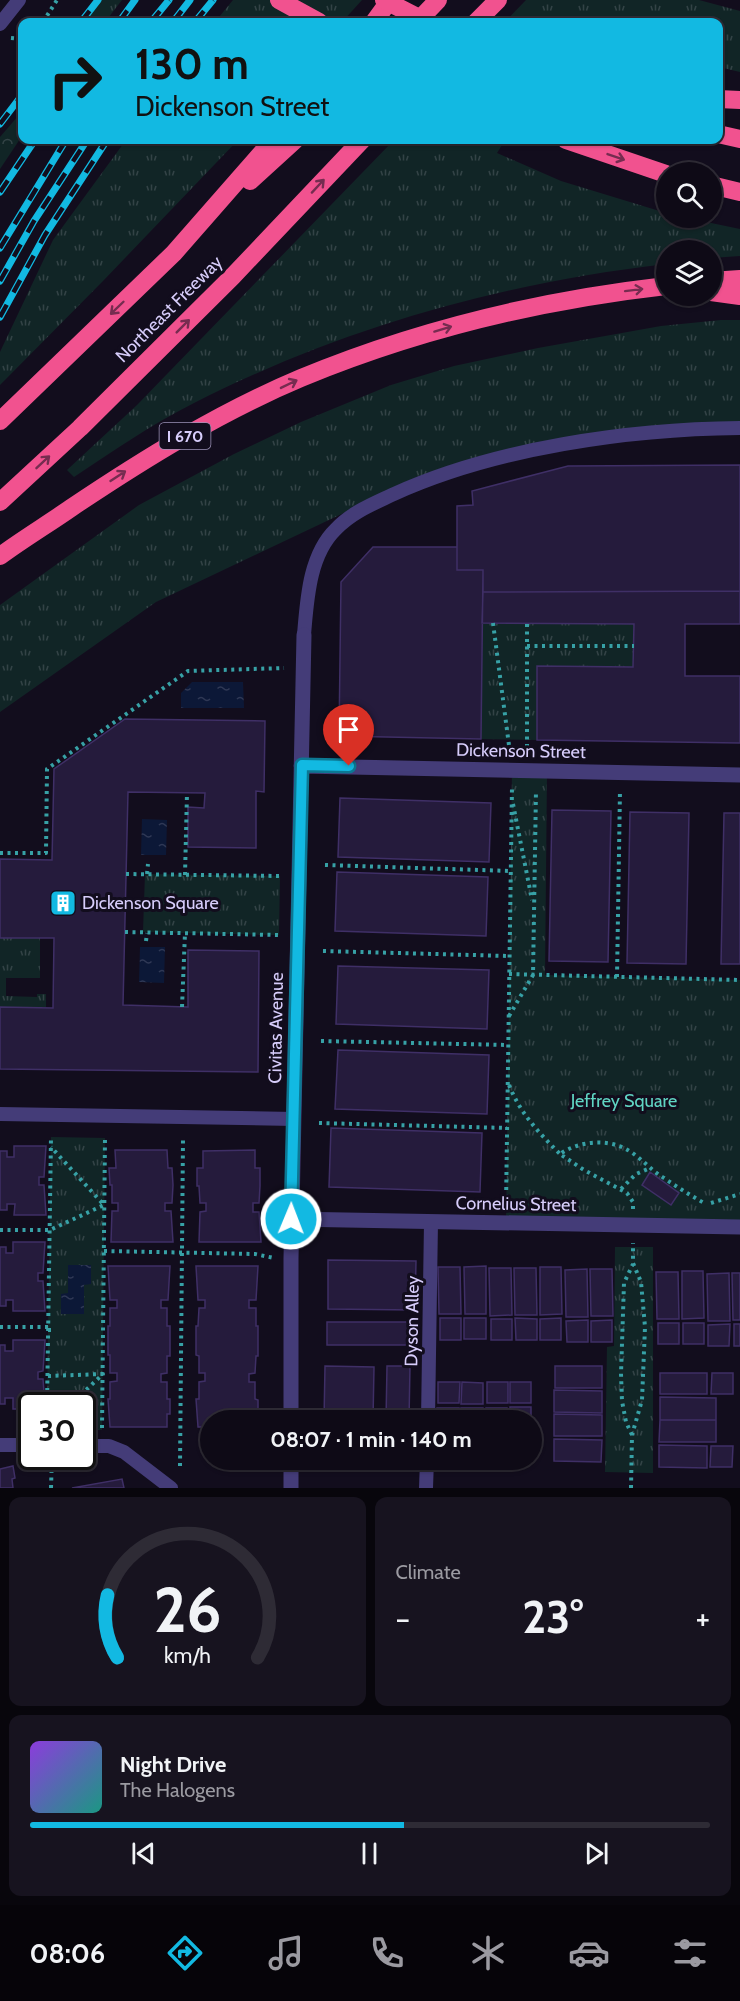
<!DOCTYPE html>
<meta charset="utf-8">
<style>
:root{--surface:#0e0a16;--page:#17131f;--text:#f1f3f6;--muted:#9b9aa1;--line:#2e2b35;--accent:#12b9e2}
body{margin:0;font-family:Cabin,sans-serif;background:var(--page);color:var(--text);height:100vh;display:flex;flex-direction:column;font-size:22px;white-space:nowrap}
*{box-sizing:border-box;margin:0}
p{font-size:20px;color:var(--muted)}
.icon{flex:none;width:33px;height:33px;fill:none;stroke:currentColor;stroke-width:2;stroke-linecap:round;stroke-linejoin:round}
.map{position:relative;height:1488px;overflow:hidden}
.sheet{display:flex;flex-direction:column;gap:9px;padding:9px;background:#08060c;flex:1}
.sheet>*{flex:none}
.hud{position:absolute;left:18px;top:18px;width:705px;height:126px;border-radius:12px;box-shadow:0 2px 4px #0004,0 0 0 2px var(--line);background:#12b9e2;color:#111;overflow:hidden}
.controls{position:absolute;left:656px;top:162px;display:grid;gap:12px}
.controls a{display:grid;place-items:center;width:66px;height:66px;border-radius:50%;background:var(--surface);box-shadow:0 2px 4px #0004,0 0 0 2px var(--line);font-size:30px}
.speed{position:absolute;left:18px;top:1392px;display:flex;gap:12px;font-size:30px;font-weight:700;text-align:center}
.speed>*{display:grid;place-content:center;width:78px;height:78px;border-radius:50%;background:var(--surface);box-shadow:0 2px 4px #0004,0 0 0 2px var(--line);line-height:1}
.speed .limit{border:3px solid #111;border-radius:9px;background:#fff;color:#111}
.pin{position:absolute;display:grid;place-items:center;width:51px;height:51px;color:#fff;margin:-62px -26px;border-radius:50% 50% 50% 0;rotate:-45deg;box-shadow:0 0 6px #0007}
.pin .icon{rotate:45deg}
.me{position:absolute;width:66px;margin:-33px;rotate:1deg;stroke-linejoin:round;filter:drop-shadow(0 0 4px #0008)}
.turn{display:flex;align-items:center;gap:21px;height:126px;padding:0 18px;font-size:27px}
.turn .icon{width:78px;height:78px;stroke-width:2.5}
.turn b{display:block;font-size:42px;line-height:51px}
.big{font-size:45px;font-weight:700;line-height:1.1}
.sheet .card{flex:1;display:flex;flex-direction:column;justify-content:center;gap:9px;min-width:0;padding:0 21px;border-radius:12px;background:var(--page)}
.sheet .dial{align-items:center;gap:0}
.dial svg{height:156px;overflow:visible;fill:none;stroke:var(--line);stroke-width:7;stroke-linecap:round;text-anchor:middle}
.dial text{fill:var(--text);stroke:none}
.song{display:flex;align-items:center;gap:18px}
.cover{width:72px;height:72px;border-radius:9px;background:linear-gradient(135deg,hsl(270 70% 55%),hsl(170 70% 35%))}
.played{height:6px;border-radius:3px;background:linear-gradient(90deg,var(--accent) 55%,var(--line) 55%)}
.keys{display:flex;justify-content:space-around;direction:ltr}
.heat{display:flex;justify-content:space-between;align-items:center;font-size:33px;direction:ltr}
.sheet .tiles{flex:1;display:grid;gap:9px;grid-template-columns:1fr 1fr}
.card:last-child{grid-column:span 2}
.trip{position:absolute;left:200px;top:1410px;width:342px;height:60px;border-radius:30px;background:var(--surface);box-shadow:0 2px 4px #0004,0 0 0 2px var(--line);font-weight:700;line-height:60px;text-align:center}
.dock{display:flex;height:96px;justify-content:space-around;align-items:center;background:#060409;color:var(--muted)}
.dock .icon{width:42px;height:42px}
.dock .current{color:var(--accent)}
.dock b{font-size:27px;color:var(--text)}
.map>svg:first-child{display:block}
</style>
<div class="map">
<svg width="740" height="1488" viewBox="0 0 740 1488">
<defs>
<pattern id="grass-tufts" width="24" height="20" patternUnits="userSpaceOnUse" patternTransform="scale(1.5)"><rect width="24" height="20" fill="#112526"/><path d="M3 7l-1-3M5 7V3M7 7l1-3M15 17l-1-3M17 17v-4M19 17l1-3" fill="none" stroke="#334346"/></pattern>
<pattern id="forest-crowns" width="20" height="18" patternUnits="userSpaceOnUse" patternTransform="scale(1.5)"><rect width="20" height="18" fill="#112526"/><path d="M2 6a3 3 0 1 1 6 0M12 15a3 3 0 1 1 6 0" fill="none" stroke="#334346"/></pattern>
<pattern id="water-ripples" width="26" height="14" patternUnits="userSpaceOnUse" patternTransform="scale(1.5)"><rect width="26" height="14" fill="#0c1837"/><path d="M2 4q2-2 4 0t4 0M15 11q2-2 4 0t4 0" fill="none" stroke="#2f3855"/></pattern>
</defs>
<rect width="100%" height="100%" fill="#120d1d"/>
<path fill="url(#grass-tufts)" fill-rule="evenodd" d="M99 0H122L105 22H86Z
M233 0H362L342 22H215Z
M526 0H699L740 11V72L719 67 718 22H505Z
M126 140H238L103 281 0 385V352L53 240Z
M394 140H505L497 153 561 181 666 213V218H687L740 229V256L711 258V250H666V264C502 283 341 328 194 403 152 424 113 451 74 477L67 470 137 405Z
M721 320H740V427L713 425 478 465 350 510 156 602 0 712V605L139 505 234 454 301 422 391 385 454 366 538 348 661 326Z
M482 623 634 624 633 667 537 666V740L481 739Z
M512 770 547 771 545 975 740 980V1227L506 1223Z
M145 874 280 876 279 935 143 932Z
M0 938H40V978H6V996L37 997V994H46V1007H0Z
M51 1137 105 1138 102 1430H83L82 1406H47ZM90 1265 84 1285 61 1314V1294H68Z
M615 1247H653V1473L605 1472 607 1347 614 1346Z"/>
<path fill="url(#forest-crowns)" d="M19 115 22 119V136L0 169V137Z"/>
<path fill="url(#water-ripples)" d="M192 682H243L244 708H181V693Z
M142 819 167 820 166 855H141Z
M140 947H165L164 983 139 982Z
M68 1265H91V1284L84 1285V1314H61V1294L68 1293Z"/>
<path fill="#251b3c" stroke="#3f2f66" stroke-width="1.5" d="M740 465V591L483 592V570H457V506L473 505 472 491 568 466Z
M373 547H457V570H483L481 739 339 736 341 582Z
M740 591V624H685V676H740V743L537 740V666L633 667 634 624 482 623 483 592Z
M125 719 265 721 264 792 256 791V848L188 847V807L204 808 205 793 128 792 123 1005 188 1007V950L259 951 258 1072 0 1069V1007L53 1008 54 938H0V859L52 860 54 769Z
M340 798 491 803 489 862 338 857Z
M552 810 611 811 608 962 549 961Z
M630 812 689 813 686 964 627 963Z
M724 813H740V964H721Z
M337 872 488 877 486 936 335 931Z
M338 966 489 970 487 1029 336 1024Z
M338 1050 489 1055 487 1114 335 1109Z
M331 1128 482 1133 480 1192 329 1187Z
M14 1146H46L44 1177H39V1185H44L46 1215H14L15 1204H7V1210H0V1151H7V1157H14Z
M115 1150H167L168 1168H172L173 1185 172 1203H165V1211H171L173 1242H111L112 1211H118V1203H112V1185H110L109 1168H116Z
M255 1150V1168H260V1186L259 1203H253V1212H259L261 1242H199L200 1212 206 1211V1203H200L199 1186H197V1168H203V1151Z
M650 1172 679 1193 671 1205 642 1185Z
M13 1242H45L43 1273H38V1281H43L45 1311H13V1300H6V1306H0V1247H6V1253H13Z
M328 1260 416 1261 415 1310 328 1309Z
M108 1266H170L168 1300H161V1308H167V1326H170V1356H167V1373L161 1374V1382H167V1399H170V1414H167V1427H110L108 1399H110V1382L117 1381V1373H110V1355H108V1326H110V1308H117V1300H110Z
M196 1266H258L256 1300H249V1308H256V1326H258V1356H256L255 1373 249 1374V1382H255V1399L258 1400V1414H255V1420H210V1427H198L196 1399H199V1382L205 1381V1373H199V1356L196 1355V1326H198L199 1308H205V1300H198Z
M486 1266V1314H465L464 1267Z
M438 1267H460L461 1314H439Z
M540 1267H561L562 1314 540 1315Z
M489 1268H511L512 1315 490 1316Z
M514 1268H536L537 1315H515Z
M587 1269 588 1317H566L565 1270Z
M590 1269H612L613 1316H591Z
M682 1271H703L704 1318 682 1319Z
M656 1272H678L679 1319H657Z
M729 1273 730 1321H708L707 1274Z
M732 1273H740V1320H733Z
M440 1318H461V1340H440Z
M464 1318H486V1339H464Z
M515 1318 537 1319V1340H516Z
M561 1318V1340H540V1319Z
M491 1319H512V1340H491Z
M588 1320V1342H567L566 1321Z
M612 1320V1342H591V1321Z
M327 1322H416V1345H327Z
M658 1323H679V1344H658Z
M683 1323H704V1344H683Z
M730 1324 729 1346H708V1325Z
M734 1324H740V1346H734Z
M13 1340H45L43 1371 38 1372V1379H43L45 1406H32V1409H13V1398H5V1404H0V1345H5V1351H13Z
M325 1366 374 1367 373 1420H324Z
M387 1366H410L409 1420H386Z
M555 1366H602V1388H555Z
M660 1373H707V1394H660Z
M712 1373H733V1394H711Z
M438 1382H460L459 1403H438Z
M462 1382 483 1383V1404H461Z
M487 1382H508V1403H487Z
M510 1382H531V1403H510Z
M554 1390 602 1391V1413L554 1412Z
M660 1397 716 1398V1420H660Z
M510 1407H531V1455V1420H510Z
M437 1408H459V1420H437Z
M461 1408H483V1420H461Z
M486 1408H507V1420H486Z
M554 1414 602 1415V1436H554Z
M660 1420H716V1442H659Z
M554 1439 602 1440 601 1462 554 1461Z
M659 1445 707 1446V1468L659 1467Z
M711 1446H733L732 1467H710Z
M13 1466 15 1478 12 1479 13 1488H0V1469Z
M122 1479 124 1488H72Z"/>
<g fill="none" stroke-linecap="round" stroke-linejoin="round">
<path stroke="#37a1a6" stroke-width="4" stroke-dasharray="3 4.5" stroke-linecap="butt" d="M43 22 57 0
M11 38 22 39
M493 623 510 753
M527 624V747
M527 646H634
M513 804 532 900
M0 853H46L47 769 188 671 284 668
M325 865 511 871
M126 874 280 876
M147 874 148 864
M185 875 187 793
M125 932 279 935
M146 941 147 933
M323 951 509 956
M509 974 740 980
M617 977 620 790
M182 1007 185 933
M509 1016 533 975 536 790
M321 1041 508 1045
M509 1085C520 1113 539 1133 560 1154
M319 1123 507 1128
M621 1189 636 1174 650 1168
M711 1203 740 1194
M506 1205 512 787
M633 1209V1202L627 1193 584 1170 560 1154C581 1140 610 1138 631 1152 643 1160 652 1171 664 1178 677 1187 690 1195 704 1203
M0 1230H50L104 1205 51 1147
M104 1251 255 1254 274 1258
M0 1327H48
M48 1330H55
M48 1376 103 1374 69 1406
M47 1406 51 1137
M102 1428 105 1138
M632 1435 626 1422 622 1401 621 1374 624 1283 633 1264
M180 1466 183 1139
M51 1488 52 1456
M631 1488 632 1435 642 1400 645 1327 641 1282 633 1263V1243"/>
<path stroke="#443c78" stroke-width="14" d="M0 24 19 0
M304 635C307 600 309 555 336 529 352 512 373 504 394 494 495 448 629 429 740 428
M0 1114 294 1119
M428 1420 431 1222
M0 1445H32
M82 1446H109L124 1452 171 1488
M426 1488 427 1460"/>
<path stroke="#443c78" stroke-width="15" d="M301 766 740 775
M291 1219 740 1227
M291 1420V1258L304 635
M291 1460V1488"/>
<path stroke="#f1528f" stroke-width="18" d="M279 0 319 22
M374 22 390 0
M417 22 438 0
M476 22 498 0
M718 99 740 100
M718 134 740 139
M566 140 666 174
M250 181 295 140
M711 185 740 192
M711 281 740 279
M711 292 740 296
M0 421 174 253 273 140
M0 502 80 428 233 276 362 140
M0 556C23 539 48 524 71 508 144 459 220 412 301 378 417 330 542 300 666 286"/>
<defs>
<path id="rail" d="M81 22 98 0
M119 22 135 0
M151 22 169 0
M173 22 190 0
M195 22 213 0
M0 124 22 95
M0 192 35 140
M0 248 66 140
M0 281 34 221 87 140
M0 317 45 235 107 140"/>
</defs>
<use href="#rail" stroke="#12b9e2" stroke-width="7"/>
<use href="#rail" stroke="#120d1d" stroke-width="4.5" stroke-dasharray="14" stroke-linecap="butt"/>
<path stroke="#f1528f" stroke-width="18" d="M384 0 427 22"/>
</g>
<defs><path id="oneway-shaft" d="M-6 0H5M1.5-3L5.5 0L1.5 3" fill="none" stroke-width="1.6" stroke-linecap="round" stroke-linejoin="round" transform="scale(1.5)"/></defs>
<g stroke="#762c50">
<use href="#oneway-shaft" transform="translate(616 157) rotate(19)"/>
<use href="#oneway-shaft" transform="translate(318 186) rotate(-47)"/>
<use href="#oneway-shaft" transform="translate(634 290) rotate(-7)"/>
<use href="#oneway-shaft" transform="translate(117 308) rotate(136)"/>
<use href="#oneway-shaft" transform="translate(183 326) rotate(-45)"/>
<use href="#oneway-shaft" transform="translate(443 329) rotate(-17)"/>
<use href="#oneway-shaft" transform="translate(289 384) rotate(-26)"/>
<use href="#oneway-shaft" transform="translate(43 462) rotate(-43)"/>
<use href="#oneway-shaft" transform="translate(118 476) rotate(-33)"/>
</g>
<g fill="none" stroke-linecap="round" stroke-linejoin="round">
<defs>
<path id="route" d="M291 1219 302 765 349 766"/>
</defs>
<use href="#route" stroke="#0c7893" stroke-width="15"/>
<use href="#route" stroke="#12b9e2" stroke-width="10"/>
</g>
<defs>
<symbol id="building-square" viewBox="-11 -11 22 22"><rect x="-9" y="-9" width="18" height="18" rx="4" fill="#12b9e2" stroke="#120d1d"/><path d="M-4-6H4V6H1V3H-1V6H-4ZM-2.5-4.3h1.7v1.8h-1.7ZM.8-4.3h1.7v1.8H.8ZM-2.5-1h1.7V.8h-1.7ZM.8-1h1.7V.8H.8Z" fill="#fff"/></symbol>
</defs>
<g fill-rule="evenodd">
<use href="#building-square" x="48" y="888" width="30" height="30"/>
</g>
<g text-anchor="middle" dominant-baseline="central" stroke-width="6" stroke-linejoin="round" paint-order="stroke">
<rect fill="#120d1d" stroke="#9c93b8" stroke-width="1.5" x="159.5" y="423" width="51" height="26" rx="4.5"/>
<g font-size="16" font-weight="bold" fill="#d7cdfb">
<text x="185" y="436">I 670</text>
</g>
<g font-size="18" fill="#d7cdfb" stroke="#120d1d">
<text transform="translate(169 309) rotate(-45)">Northeast Freeway</text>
<text transform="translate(521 751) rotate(1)">Dickenson Street</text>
<text transform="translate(276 1028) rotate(-89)">Civitas Avenue</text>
<text transform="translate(516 1204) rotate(1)">Cornelius Street</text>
<text transform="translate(412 1321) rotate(-89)">Dyson Alley</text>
</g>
<g font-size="18" fill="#d7cdfb" stroke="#120d1d" text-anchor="start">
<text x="82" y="903">Dickenson Square</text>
</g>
<g font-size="18" fill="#60d4c3" stroke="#120d1d">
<text x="624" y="1101">Jeffrey Square</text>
</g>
</g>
</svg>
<div class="controls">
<a><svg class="icon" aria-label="search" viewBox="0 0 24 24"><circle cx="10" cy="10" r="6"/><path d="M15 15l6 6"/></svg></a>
<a><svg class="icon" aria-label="layers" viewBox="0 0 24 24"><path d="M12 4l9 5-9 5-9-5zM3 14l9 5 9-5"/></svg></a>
</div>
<div class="speed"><div class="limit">30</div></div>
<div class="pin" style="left:349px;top:766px;background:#d93025"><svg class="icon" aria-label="arrive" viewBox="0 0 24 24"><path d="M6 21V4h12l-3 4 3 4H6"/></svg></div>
<svg class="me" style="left:291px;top:1219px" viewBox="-20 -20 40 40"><circle r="17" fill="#12b9e2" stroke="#fff" stroke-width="3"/><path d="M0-11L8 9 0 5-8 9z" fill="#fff"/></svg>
<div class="trip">08:07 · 1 min · 140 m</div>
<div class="hud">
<div class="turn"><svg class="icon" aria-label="right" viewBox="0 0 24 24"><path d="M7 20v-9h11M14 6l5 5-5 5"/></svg><div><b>130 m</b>Dickenson Street</div></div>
</div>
</div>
<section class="sheet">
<div class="tiles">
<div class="card dial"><svg viewBox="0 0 100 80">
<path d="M14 69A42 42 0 1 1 86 69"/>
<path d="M14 69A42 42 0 0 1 9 37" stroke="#12b9e2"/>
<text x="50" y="56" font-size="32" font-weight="700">26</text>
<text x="50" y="72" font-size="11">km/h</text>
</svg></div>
<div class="card"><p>Climate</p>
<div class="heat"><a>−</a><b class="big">23°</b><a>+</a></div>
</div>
<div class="card">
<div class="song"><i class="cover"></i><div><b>Night Drive</b><p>The Halogens</p></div></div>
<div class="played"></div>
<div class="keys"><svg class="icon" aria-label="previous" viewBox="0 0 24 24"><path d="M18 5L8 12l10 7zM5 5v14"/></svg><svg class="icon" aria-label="pause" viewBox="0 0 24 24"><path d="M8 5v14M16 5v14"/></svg><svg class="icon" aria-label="next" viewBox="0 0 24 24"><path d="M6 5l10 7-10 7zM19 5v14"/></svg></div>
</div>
</div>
</section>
<nav class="dock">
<b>08:06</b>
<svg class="icon current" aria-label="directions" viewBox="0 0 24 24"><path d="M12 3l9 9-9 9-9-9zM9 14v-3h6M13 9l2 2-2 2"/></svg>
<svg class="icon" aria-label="music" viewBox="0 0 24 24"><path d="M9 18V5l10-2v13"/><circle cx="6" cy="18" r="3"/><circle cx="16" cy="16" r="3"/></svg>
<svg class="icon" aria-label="phone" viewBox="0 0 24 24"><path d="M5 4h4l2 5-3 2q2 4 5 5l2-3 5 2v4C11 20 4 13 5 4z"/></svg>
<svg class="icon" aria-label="climate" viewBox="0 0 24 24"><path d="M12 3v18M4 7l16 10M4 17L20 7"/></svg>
<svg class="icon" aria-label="car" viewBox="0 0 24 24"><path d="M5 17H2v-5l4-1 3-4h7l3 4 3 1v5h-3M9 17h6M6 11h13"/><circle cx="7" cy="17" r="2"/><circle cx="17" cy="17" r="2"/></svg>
<svg class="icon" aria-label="filters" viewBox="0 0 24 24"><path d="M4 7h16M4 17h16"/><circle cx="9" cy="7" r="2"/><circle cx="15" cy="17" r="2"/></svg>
</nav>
